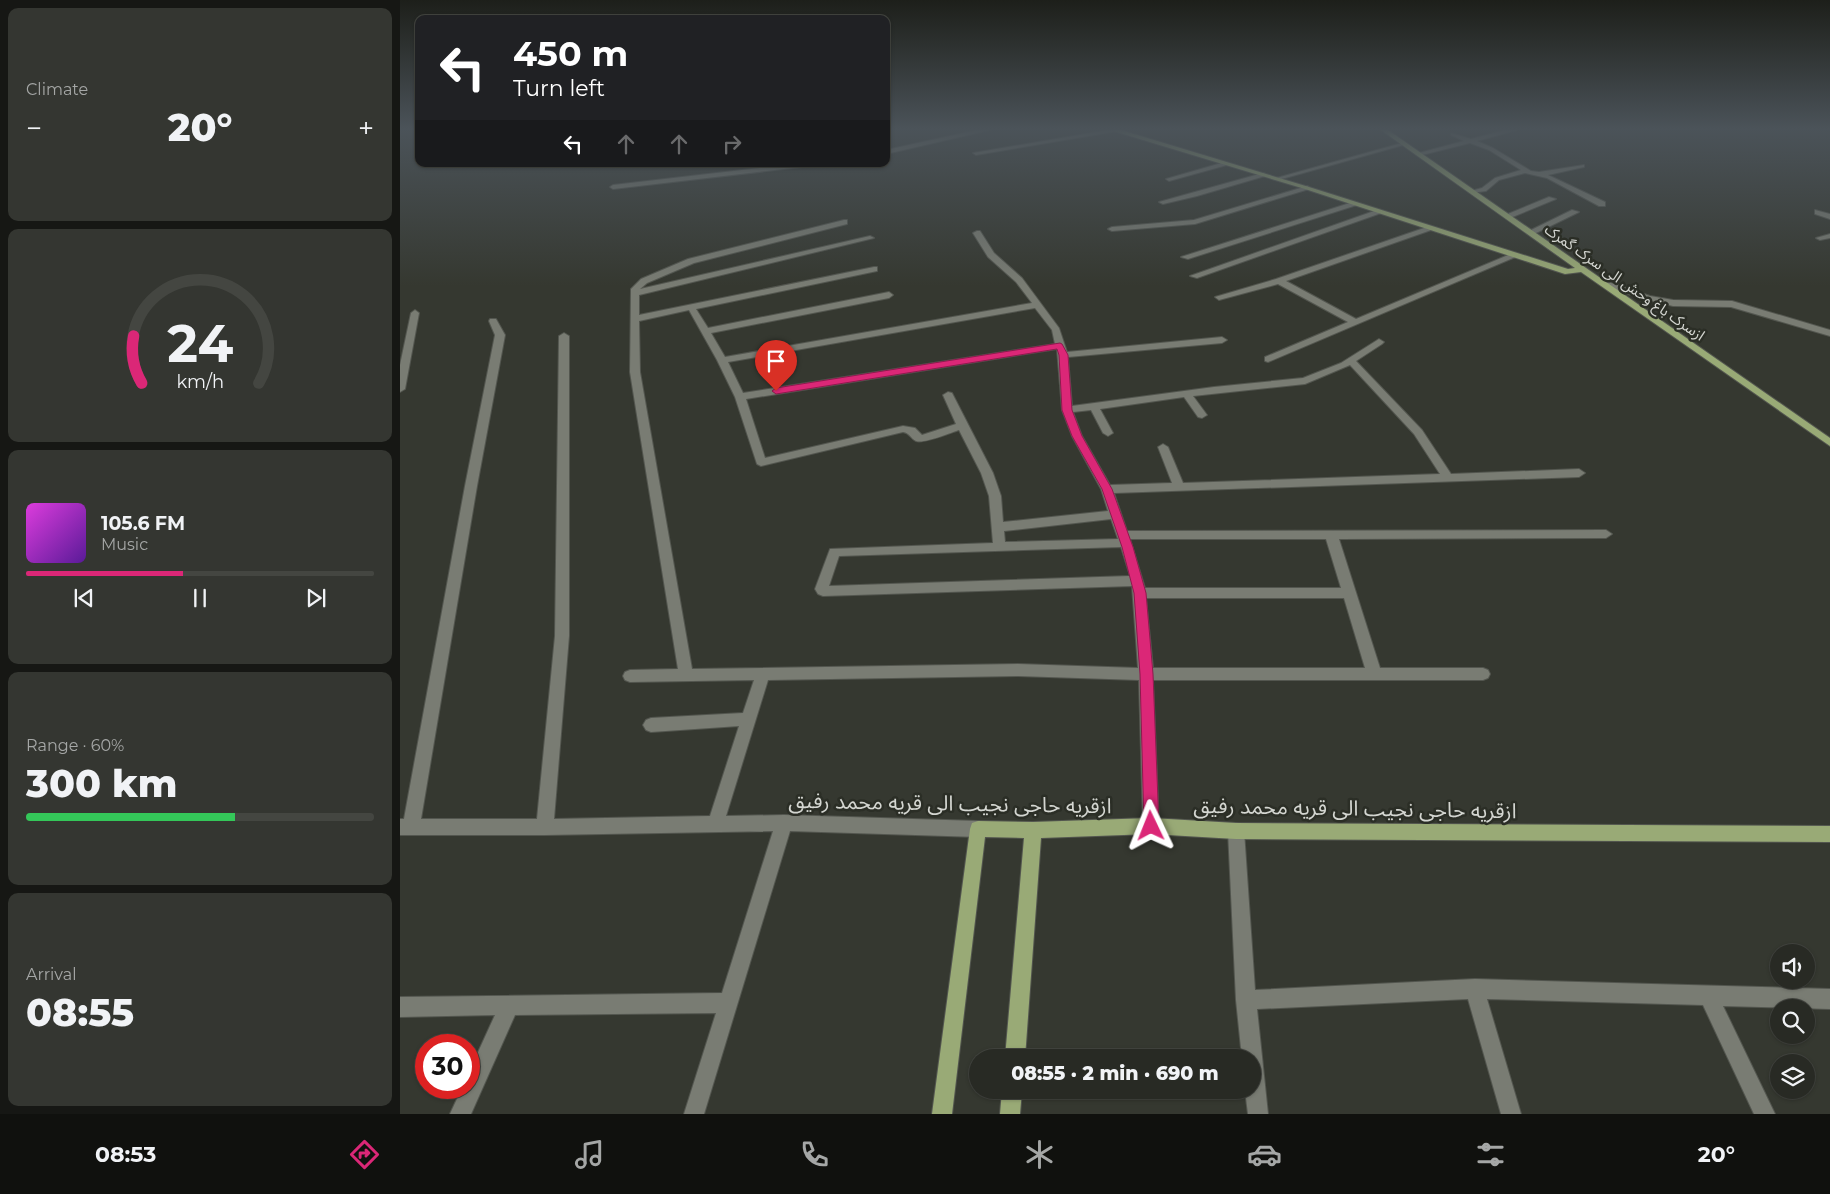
<!DOCTYPE html>
<meta charset="utf-8">
<style>
:root{--surface:#282a24;--page:#343631;--text:#f1f3f6;--muted:#a5a7a6;--line:#444641;--accent:#db2777}
body{margin:0;font-family:Montserrat,"Noto Sans Arabic",sans-serif;background:var(--page);color:var(--text);height:100vh;display:flex;flex-direction:column;font-size:19px;white-space:nowrap}
*{box-sizing:border-box;margin:0}
p{font-size:16px;color:var(--muted)}
.icon{flex:none;width:28px;height:28px;fill:none;stroke:currentColor;stroke-width:2;stroke-linecap:round;stroke-linejoin:round}
.map{position:relative;flex:1;overflow:hidden}
.panel{display:flex;flex-direction:column;gap:8px;padding:8px;background:#161714;width:400px}
.panel>*{flex:none}
.guide{position:absolute;left:15px;top:15px;width:475px;height:152px;border-radius:10px;box-shadow:0 1px 4px #0004,0 0 0 1px var(--line);background:#202124;color:#fff;overflow:hidden}
.tools{position:absolute;left:1370px;top:944px;display:grid;gap:10px}
.tools a{display:grid;place-items:center;width:45px;height:45px;border-radius:50%;background:var(--surface);box-shadow:0 1px 4px #0004,0 0 0 1px var(--line);font-size:25px}
.speed{position:absolute;left:15px;top:1034px;display:flex;gap:10px;font-size:25px;font-weight:700;text-align:center}
.speed>*{display:grid;place-content:center;width:65px;height:65px;border-radius:50%;background:var(--surface);box-shadow:0 1px 4px #0004,0 0 0 1px var(--line);line-height:1}
.speed .limit{border:8px solid #d22;background:#fff;color:#111}
.pin{position:absolute;display:grid;place-items:center;width:42px;height:42px;color:#fff;margin:-51px -21px;border-radius:50% 50% 50% 0;rotate:-45deg;box-shadow:0 0 5px #0007}
.pin .icon{rotate:45deg}
.me{position:absolute;width:55px;margin:-28px;rotate:358deg;stroke-linejoin:round;filter:drop-shadow(0 0 4px #0008)}
.turn{display:flex;align-items:center;gap:18px;height:105px;padding:0 15px;font-size:22px}
.turn .icon{width:65px;height:65px;stroke-width:2.5}
.turn b{display:block;font-size:35px;line-height:42px}
.lanes{display:flex;align-items:center;height:48px;padding:0 15px;background:#0003;justify-content:center;gap:25px;direction:ltr}
.lanes .off{opacity:.35}
.big{font-size:38px;font-weight:800;line-height:1.1}
.panel .tile{flex:1;display:flex;flex-direction:column;justify-content:center;gap:8px;min-width:0;padding:0 18px;border-radius:10px;background:var(--page)}
.panel .dial{align-items:center;gap:0}
.dial svg{height:130px;overflow:visible;fill:none;stroke:var(--line);stroke-width:7;stroke-linecap:round;text-anchor:middle}
.dial text{fill:var(--text);stroke:none}
.song{display:flex;align-items:center;gap:15px}
.cover{width:60px;height:60px;border-radius:8px;background:linear-gradient(135deg,hsl(300 70% 55%),hsl(270 70% 35%))}
.played{height:5px;border-radius:2px;background:linear-gradient(90deg,var(--accent) 45%,var(--line) 45%)}
.keys{display:flex;justify-content:space-around;direction:ltr}
.heat{display:flex;justify-content:space-between;align-items:center;font-size:28px;direction:ltr}
.charge{height:8px;border-radius:4px;background:linear-gradient(90deg,#34c759 60%,var(--line) 0)}
.trip{position:absolute;left:569px;top:1049px;width:292px;height:50px;border-radius:25px;background:var(--surface);box-shadow:0 1px 4px #0004,0 0 0 1px var(--line);font-weight:800;line-height:50px;text-align:center}
.dock{display:flex;height:80px;justify-content:space-around;align-items:center;background:#10110e;color:var(--muted)}
.dock .icon{width:35px;height:35px}
.dock .active{color:var(--accent)}
.dock b{font-size:22px;color:var(--text)}
main{display:flex;flex:1;min-height:0}
.map>svg:first-child{display:block}
</style>
<main>
<section class="panel">
<div class="tile"><p>Climate</p>
<div class="heat"><a>−</a><b class="big">20°</b><a>+</a></div>
</div>
<div class="tile dial"><svg viewBox="0 0 100 80">
<path d="M14 69A42 42 0 1 1 86 69"/>
<path d="M14 69A42 42 0 0 1 9 40" stroke="#db2777"/>
<text x="50" y="56" font-size="32" font-weight="700">24</text>
<text x="50" y="72" font-size="11">km/h</text>
</svg></div>
<div class="tile">
<div class="song"><i class="cover"></i><div><b>105.6 FM</b><p>Music</p></div></div>
<div class="played"></div>
<div class="keys"><svg class="icon" aria-label="previous" viewBox="0 0 24 24"><path d="M18 5L8 12l10 7zM5 5v14"/></svg><svg class="icon" aria-label="pause" viewBox="0 0 24 24"><path d="M8 5v14M16 5v14"/></svg><svg class="icon" aria-label="next" viewBox="0 0 24 24"><path d="M6 5l10 7-10 7zM19 5v14"/></svg></div>
</div>
<div class="tile"><p>Range · 60%</p><b class="big">300 km</b><div class="charge"></div></div>
<div class="tile"><p>Arrival</p><b class="big">08:55</b></div>
</section>
<div class="map">
<svg width="1430" height="1114" viewBox="0 0 1430 1114">
<rect width="100%" height="100%" fill="#353830"/>
<g fill="none" stroke-linecap="round" stroke-linejoin="round">
<defs>
<path id="minor" d="M577 130H590L486 154V150Z
M708 130 718 131 576 155 573 153Z
M1105 130H1117L1077 141 1093 148 1131 171 1139 172 1184 165V167L1148 175 1205 202V206H1199L1147 178 1125 173 1099 180 1086 191 1071 193V191L1082 188 1095 178 1121 170 1089 150 1070 143 1018 156 1015 154 1064 141 1051 135V133L1071 139Z
M1002 143 1007 144 878 180 873 179Z
M825 162 827 163V165L769 181 766 179Z
M395 164H413L410 166 213 189 210 187 213 185Z
M863 173 865 174V176L797 196 763 204 759 202Z
M907 186 909 187V189L795 224 712 231 708 229 712 227 794 220Z
M1149 197 1156 199 1110 218 1103 216Z
M953 202 960 204 788 259 781 257Z
M977 210 984 212 797 278 790 276Z
M1172 210 1179 212 1134 234 1127 232Z
M1415 210 1430 214V219L1415 214Z
M444 220H447V224L294 263 247 283 240 289 470 236 474 238 239 295V315L474 267H477V271L296 309 308 328 489 292 493 295 489 298 311 333 325 357 632 303 616 282 588 257 573 233 577 231H580L594 253 622 278 659 328 667 352 822 337 827 340 822 343 668 357 672 406 814 387 903 378 941 363 979 339 984 342 982 344 956 361 1022 430 1051 474 1179 469 1185 473 1179 477 714 493 727 531 1206 530 1212 534 1206 538 939 539 980 668H1083L1088 670 1090 674 1088 678 1083 680H753L759 826 757 832 751 834 745 832 743 826 739 680 618 676 368 680 326 816 384 815 578 821 584 823 586 829 584 835 578 837 390 831 304 1114H284L316 1013 115 1015 71 1114H50L62 1088H69V1072L95 1015 0 1017V997L322 993 373 831 145 835H0V819H4L65 486 95 335 89 321 90 319H96L105 335 77 486 21 819H137L155 636 159 336 164 333 169 336V636L154 819 310 816 339 726 251 732 246 730 243 725 246 720 251 718 343 713 354 680 230 682 225 680 223 676 225 672 230 670 278 669 230 372 231 289 241 279 288 259ZM635 308 652 330 655 344 343 393 328 362ZM289 310 317 360 335 397 357 464 361 466 503 432C510 433 510 438 516 441 524 444 550 433 559 430L581 473 589 496 593 543 430 549 415 589 418 594 423 596 732 586 738 668 618 664 292 669 240 372 239 321ZM657 349 662 410 672 436 701 489 708 511 603 522 601 496 593 473 552 393 548 392 543 395 556 424 522 435 515 428 503 426 365 458 346 399ZM950 365 1014 434 1040 474 783 483 768 447 763 444 758 447 772 483 710 485 682 436 673 412 691 410 703 433 708 436 713 433 700 409 784 397 798 417 802 418 807 415 793 396 905 384ZM711 519 718 539 605 542 604 531ZM730 539H926L941 588H745ZM721 547 730 576 429 586 439 556ZM746 598H944L965 668H753Z
M1027 227 1034 229 886 281 956 319 1113 253 1120 255 868 362 865 361V357L948 322 878 284 819 300 815 297 876 279Z
M1430 234V238L1420 240 1416 238Z
M1205 281 1250 296 1273 300 1332 301 1430 330V336L1331 307 1273 306 1244 299 1202 286V282Z
M15 310 19 313 5 389 0 392V365L11 313Z
M836 823 842 825 844 831 855 990 1075 979 1430 989V1009L1323 1006 1375 1114H1354L1303 1005 1087 999 1121 1114H1101L1068 999 857 1009 868 1114H848L845 1090H852V1058H842L836 1000 828 831 830 825Z"/>
<path id="major" d="M710 130H721L909 187 1168 269 1175 268 981 130H988L1430 438V446L1181 272 1165 274 905 189Z
M751 818 836 823 1430 826V842L836 839 751 834 641 838 625 1058H605L624 838 585 837 552 1114H532L570 829 572 823 578 821 633 822Z
M602 1090H622L620 1114H600Z"/>
</defs>
<use href="#minor" stroke="#53564f" stroke-width="2"/>
<use href="#major" stroke="#53564f" stroke-width="2"/>
<use href="#minor" fill="#797c73" fill-rule="evenodd"/>
<use href="#major" fill="#99aa76" fill-rule="evenodd"/>
</g>
<linearGradient id="sky" x2="0" y2="1"><stop stop-color="#1d1f1a"/><stop offset="0.45" stop-color="#4b5359"/><stop offset="1" stop-color="#4b5359" stop-opacity="0"/></linearGradient>
<rect width="1430" height="286" fill="url(#sky)"/>
<path fill="#db2777" stroke="#8e194d" d="M660 343 662 344 668 355 672 410 682 436 712 489 733 547 746 593 753 674 759 826 757 831 751 833 746 831 744 826 740 674 734 593 722 547 702 489 672 436 662 410 659 355 657 349 376 394 372 391 376 388Z"/>
<g text-anchor="middle" dominant-baseline="central" stroke-width="5" stroke-linejoin="round" paint-order="stroke">
<g font-size="15" fill="#d4d6d1" stroke="#2b2e26">
<text transform="translate(1225 282) rotate(35)">ازسرک باغ وحش الی سرک گمرک</text>
</g>
<g font-size="21" fill="#d4d6d1" stroke="#2b2e26">
<text transform="translate(550 803) rotate(1)">ازقریه حاجی نجیب الی قریه محمد رفیق</text>
<text transform="translate(955 808) rotate(1)">ازقریه حاجی نجیب الی قریه محمد رفیق</text>
</g>
</g>
</svg>
<div class="tools">
<a><svg class="icon" aria-label="sound" viewBox="0 0 24 24"><path d="M4 9h4l5-4v14l-5-4H4zM17 9q2 3 0 6"/></svg></a>
<a><svg class="icon" aria-label="search" viewBox="0 0 24 24"><circle cx="10" cy="10" r="6"/><path d="M15 15l6 6"/></svg></a>
<a><svg class="icon" aria-label="layers" viewBox="0 0 24 24"><path d="M12 4l9 5-9 5-9-5zM3 14l9 5 9-5"/></svg></a>
</div>
<div class="speed"><div class="limit">30</div></div>
<div class="pin" style="left:376px;top:391px;background:#d93025"><svg class="icon" aria-label="arrive" viewBox="0 0 24 24"><path d="M6 21V4h12l-3 4 3 4H6"/></svg></div>
<svg class="me" style="left:751px;top:826px" viewBox="-20 -20 40 40"><path d="M0-17L14 15 0 8-14 15z" fill="#db2777" stroke="#fff" stroke-width="4"/></svg>
<div class="trip">08:55 · 2 min · 690 m</div>
<div class="guide">
<div class="turn"><svg class="icon" aria-label="left" viewBox="0 0 24 24"><path d="M17 20v-9H6M10 6l-5 5 5 5"/></svg><div><b>450 m</b>Turn left</div></div>
<div class="lanes"><svg class="icon" aria-label="left" viewBox="0 0 24 24"><path d="M17 20v-9H6M10 6l-5 5 5 5"/></svg><svg class="icon off" aria-label="ahead" viewBox="0 0 24 24"><path d="M12 20V5M6 11l6-6 6 6"/></svg><svg class="icon off" aria-label="ahead" viewBox="0 0 24 24"><path d="M12 20V5M6 11l6-6 6 6"/></svg><svg class="icon off" aria-label="right" viewBox="0 0 24 24"><path d="M7 20v-9h11M14 6l5 5-5 5"/></svg></div>
</div>
</div>
</main>
<nav class="dock">
<b>08:53</b>
<svg class="icon active" aria-label="directions" viewBox="0 0 24 24"><path d="M12 3l9 9-9 9-9-9zM9 14v-3h6M13 9l2 2-2 2"/></svg>
<svg class="icon" aria-label="music" viewBox="0 0 24 24"><path d="M9 18V5l10-2v13"/><circle cx="6" cy="18" r="3"/><circle cx="16" cy="16" r="3"/></svg>
<svg class="icon" aria-label="phone" viewBox="0 0 24 24"><path d="M5 4h4l2 5-3 2q2 4 5 5l2-3 5 2v4C11 20 4 13 5 4z"/></svg>
<svg class="icon" aria-label="climate" viewBox="0 0 24 24"><path d="M12 3v18M4 7l16 10M4 17L20 7"/></svg>
<svg class="icon" aria-label="car" viewBox="0 0 24 24"><path d="M5 17H2v-5l4-1 3-4h7l3 4 3 1v5h-3M9 17h6M6 11h13"/><circle cx="7" cy="17" r="2"/><circle cx="17" cy="17" r="2"/></svg>
<svg class="icon" aria-label="filters" viewBox="0 0 24 24"><path d="M4 7h16M4 17h16"/><circle cx="9" cy="7" r="2"/><circle cx="15" cy="17" r="2"/></svg>
<b>20°</b>
</nav>
